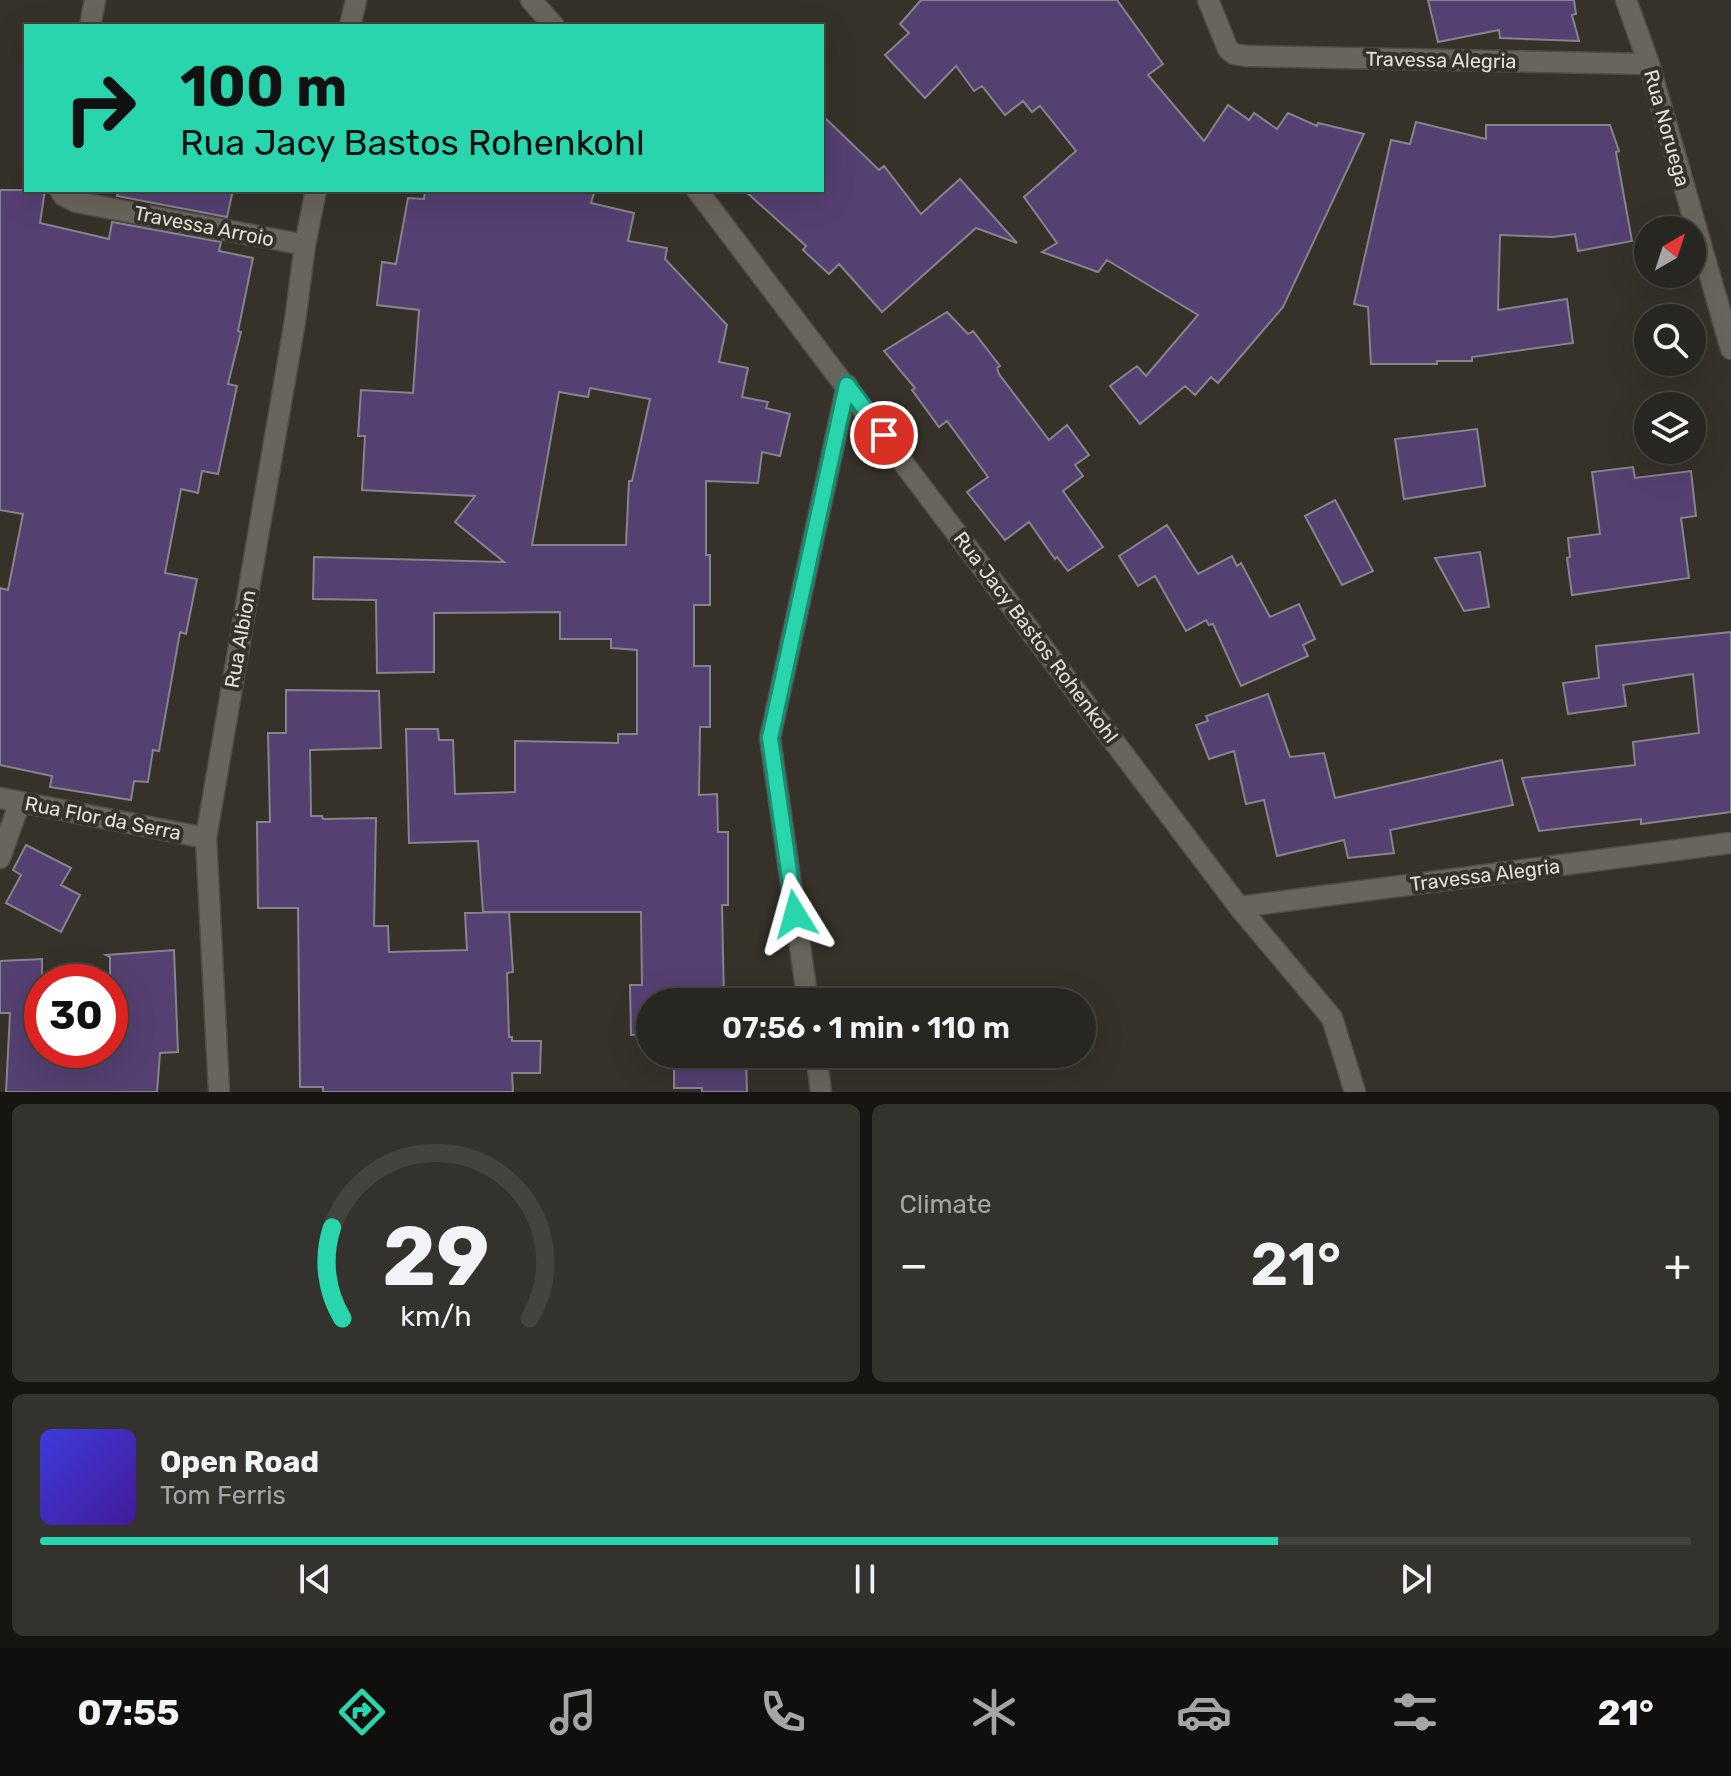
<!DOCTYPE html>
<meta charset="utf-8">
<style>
:root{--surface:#282620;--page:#34322d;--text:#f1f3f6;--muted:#a5a5a5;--line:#44433e;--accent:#28d5ad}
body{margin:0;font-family:Rubik,sans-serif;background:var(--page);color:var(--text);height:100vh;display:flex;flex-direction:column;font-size:30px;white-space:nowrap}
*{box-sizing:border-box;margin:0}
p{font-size:26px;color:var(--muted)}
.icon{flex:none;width:44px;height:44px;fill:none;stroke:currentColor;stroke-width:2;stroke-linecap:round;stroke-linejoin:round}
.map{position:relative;height:1092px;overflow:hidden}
.sheet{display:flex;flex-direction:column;gap:12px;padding:12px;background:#161512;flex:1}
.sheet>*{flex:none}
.banner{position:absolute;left:24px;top:24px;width:800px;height:168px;border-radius:0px;box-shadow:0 8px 32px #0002,0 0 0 2px var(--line);background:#28d5ad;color:#111;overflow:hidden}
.needle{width:52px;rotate:39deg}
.controls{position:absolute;left:1634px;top:216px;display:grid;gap:16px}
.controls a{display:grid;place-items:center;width:72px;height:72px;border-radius:50%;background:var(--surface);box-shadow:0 8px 32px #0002,0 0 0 2px var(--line);font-size:40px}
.speed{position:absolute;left:24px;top:964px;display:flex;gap:16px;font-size:40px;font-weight:700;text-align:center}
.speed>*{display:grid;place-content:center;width:104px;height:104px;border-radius:50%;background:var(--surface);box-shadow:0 8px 32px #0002,0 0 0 2px var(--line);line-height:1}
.speed .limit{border:12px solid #d22;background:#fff;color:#111}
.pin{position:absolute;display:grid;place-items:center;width:68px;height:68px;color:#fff;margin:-34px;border:4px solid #fff;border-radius:50%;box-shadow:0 2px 8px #0007}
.me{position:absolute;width:88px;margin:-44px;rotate:352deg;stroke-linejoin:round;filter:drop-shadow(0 0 6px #0008)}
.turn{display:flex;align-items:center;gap:28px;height:168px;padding:0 24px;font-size:36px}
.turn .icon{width:104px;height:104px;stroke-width:2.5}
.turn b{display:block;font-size:56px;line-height:68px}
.big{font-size:60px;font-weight:600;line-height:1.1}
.sheet .widget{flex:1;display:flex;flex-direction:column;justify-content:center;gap:12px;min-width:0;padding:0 28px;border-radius:12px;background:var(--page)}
.sheet .dial{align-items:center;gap:0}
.dial svg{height:208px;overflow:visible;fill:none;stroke:var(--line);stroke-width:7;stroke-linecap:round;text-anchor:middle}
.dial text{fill:var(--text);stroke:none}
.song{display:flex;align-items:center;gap:24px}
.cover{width:96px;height:96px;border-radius:12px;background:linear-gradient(135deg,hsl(240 70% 55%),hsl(260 70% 35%))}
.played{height:8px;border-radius:4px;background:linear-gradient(90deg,var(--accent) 75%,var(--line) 75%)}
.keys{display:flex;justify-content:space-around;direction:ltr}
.heat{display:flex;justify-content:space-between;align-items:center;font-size:44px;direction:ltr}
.sheet .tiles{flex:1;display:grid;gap:12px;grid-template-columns:1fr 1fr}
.widget:last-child{grid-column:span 2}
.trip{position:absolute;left:636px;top:988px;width:460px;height:80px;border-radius:40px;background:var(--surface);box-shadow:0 8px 32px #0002,0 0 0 2px var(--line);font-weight:600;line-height:80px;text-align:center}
.tabs{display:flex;height:128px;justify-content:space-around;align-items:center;background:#100f0d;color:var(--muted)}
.tabs .icon{width:56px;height:56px}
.tabs .selected{color:var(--accent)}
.tabs b{font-size:36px;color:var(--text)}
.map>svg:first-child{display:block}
</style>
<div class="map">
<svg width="1731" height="1092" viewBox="0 0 1731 1092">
<rect width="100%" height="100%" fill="#36322a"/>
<path fill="#554072" stroke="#87838d" stroke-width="2" fill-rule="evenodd" d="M921 0H1117L1163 64 1148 75 1204 141 1228 105 1249 120 1254 113 1277 129 1288 113 1317 126 1318 123 1364 134 1283 307 1218 383 1211 377 1195 395 1185 386 1140 424 1110 386 1137 366 1146 376 1198 315 1107 260 1098 272 1042 252 1057 243 1024 197 1076 151 1040 106 1032 112 1023 101 1005 115 982 86 974 91 956 66 925 98 885 55 909 33 900 24Z
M1428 0H1574L1576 14 1572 15 1579 41 1500 38 1499 30 1438 42Z
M822 115 879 170 884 166 921 214 960 179 1017 243 976 228 882 312 839 264 829 274 803 250 806 246 744 190H822Z
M1416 122 1486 139V125H1610L1619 151 1616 152 1632 241 1578 251 1575 234 1553 237 1500 235 1498 310 1567 299 1573 343 1472 357V361H1437V364H1371L1368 307 1354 304 1391 140 1410 144Z
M0 190H45L40 223 109 239 112 222 221 242 219 251 253 258 238 331 241 332 228 384 237 386 218 474 202 471 198 493 181 489 165 573 197 579 186 634 180 632 159 751 153 750 148 782 134 781 131 800 50 787 52 776 0 765V588L8 590 23 514 0 510Z
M118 190H233L227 217 117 196Z
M425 190H595L591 203 634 213 628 241 667 248 665 259 727 325 719 362 748 368 742 397 768 402 766 408 790 414 780 456 762 452 758 483 706 481V555H710V605H694V666H710V727H700L699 795 717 794 718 832H728V905H722L724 1002H650V1034L631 1035 630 985H642L641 912H483L478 841 409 843 406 729H438L439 740H453L455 794 515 792V741L618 743V734H637V650L611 648V639H560V612L434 613V672L377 673 376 600 313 599 314 557 504 562 455 522 475 496 362 490 365 436H358L361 390 413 393 419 310 377 305 382 262 396 264 408 198 424 199ZM590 388 650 399 632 481H629L626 545H532L559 392 588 397Z
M947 312 968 334 973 331 1000 366 997 368 999 374 1049 440 1067 425 1089 455 1075 465 1083 476 1063 491 1103 547 1068 571 1057 557 1055 559 1029 522 1005 540 967 492 988 477 947 421 939 427 912 390 915 388 884 351Z
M1477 429 1485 486 1404 499 1395 439Z
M1633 467 1635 478 1691 471 1696 516 1681 518 1689 578 1572 595 1567 558 1570 557 1568 538 1600 534 1592 472Z
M1335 500 1373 571 1342 585 1305 516Z
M1167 525 1198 574 1232 556 1237 566 1241 563 1270 617 1299 604 1315 639 1303 645 1308 656 1241 686 1213 624 1209 625 1206 620 1186 631 1155 576 1138 586 1119 556Z
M1480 552 1489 607 1464 611 1435 558Z
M1731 632V812L1641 824V819L1539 831 1522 778 1635 765 1633 742 1699 733 1693 674 1623 685 1626 706 1568 714 1563 683 1599 678 1596 646Z
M286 690 379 691 381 748 310 750 311 816H322L323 819 376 818 374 926H388L389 952 467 950 465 913 509 912 513 972 507 973 509 1037H512V1041H541L540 1073H512L513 1092H323V1087H300L298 908H258L257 822H270L268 733H286Z
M1268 694 1290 757 1324 753 1335 798 1502 760 1513 805 1390 830 1394 853 1348 858 1344 840 1277 856 1264 800 1246 804 1234 751 1209 759 1196 725 1208 721 1206 716Z
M26 845 71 868 61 885 80 895 61 932 6 903 21 875 13 870Z
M174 950 178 1052 160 1053 157 1092H6L10 1013H0V961L42 959V1050H110V957L106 955Z
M674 1054 746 1055 747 1092H702V1088H674Z"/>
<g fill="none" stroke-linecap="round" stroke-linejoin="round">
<defs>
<path id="minor" d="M531 0 554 26
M1208 0 1228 49 1234 54 1247 56 1649 64
M1626 0 1649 64 1731 349
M90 26 95 0
M350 26 356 0
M60 190 64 196 76 202 305 245
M697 190 1239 907 1332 1018 1355 1092
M0 798 206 838
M0 858 20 802
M1239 907 1731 843
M808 1002 770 738 847 385
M816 1054 821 1092
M219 1092 206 838 295 321 305 245 316 190"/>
</defs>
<use href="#minor" stroke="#514d46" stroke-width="23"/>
<use href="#minor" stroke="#6a655c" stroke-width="20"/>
</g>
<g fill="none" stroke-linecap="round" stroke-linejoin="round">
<defs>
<path id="route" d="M795 914 770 738 847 385 884 435"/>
</defs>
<use href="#route" stroke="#1a8a70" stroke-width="20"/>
<use href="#route" stroke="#28d5ad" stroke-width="14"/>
</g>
<g text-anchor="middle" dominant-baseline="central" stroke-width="8" stroke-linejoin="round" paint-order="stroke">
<g font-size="20" fill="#e2dfda" stroke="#36322a">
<text transform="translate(1441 60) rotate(1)">Travessa Alegria</text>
<text transform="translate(1667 128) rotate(74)">Rua Noruega</text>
<text transform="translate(204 226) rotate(11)">Travessa Arroio</text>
<text transform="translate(1036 637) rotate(53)">Rua Jacy Bastos Rohenkohl</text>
<text transform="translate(240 639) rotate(-80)">Rua Albion</text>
<text transform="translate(103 818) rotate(11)">Rua Flor da Serra</text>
<text transform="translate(1485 875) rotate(-7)">Travessa Alegria</text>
</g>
</g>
</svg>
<div class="controls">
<a><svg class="needle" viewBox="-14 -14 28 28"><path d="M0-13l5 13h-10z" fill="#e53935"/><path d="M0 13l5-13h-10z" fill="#a5a5a5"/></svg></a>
<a><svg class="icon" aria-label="search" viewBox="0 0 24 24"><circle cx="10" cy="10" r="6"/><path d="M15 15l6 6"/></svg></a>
<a><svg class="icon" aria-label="layers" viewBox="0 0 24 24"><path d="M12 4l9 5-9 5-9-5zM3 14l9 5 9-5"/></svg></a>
</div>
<div class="speed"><div class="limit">30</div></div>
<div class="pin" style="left:884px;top:435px;background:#d93025"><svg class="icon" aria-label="arrive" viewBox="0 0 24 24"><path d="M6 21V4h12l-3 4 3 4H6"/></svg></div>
<svg class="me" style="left:795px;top:914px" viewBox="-20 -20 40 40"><path d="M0-17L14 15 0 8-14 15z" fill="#28d5ad" stroke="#fff" stroke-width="4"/></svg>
<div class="trip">07:56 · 1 min · 110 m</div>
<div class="banner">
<div class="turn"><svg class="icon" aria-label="right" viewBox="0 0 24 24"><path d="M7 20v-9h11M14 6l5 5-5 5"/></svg><div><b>100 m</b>Rua Jacy Bastos Rohenkohl</div></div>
</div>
</div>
<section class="sheet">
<div class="tiles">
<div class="widget dial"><svg viewBox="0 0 100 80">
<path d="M14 69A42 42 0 1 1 86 69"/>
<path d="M14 69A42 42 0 0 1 10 34" stroke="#28d5ad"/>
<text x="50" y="56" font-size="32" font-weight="700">29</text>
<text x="50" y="72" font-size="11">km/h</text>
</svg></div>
<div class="widget"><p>Climate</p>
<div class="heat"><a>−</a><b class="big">21°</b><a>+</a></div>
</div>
<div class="widget">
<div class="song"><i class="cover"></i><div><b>Open Road</b><p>Tom Ferris</p></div></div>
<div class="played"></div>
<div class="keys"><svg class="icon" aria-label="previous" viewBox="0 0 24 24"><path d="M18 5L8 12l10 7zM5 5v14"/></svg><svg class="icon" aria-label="pause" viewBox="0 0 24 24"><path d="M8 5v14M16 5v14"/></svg><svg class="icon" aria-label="next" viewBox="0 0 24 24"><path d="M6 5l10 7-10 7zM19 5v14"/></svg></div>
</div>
</div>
</section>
<nav class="tabs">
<b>07:55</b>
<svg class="icon selected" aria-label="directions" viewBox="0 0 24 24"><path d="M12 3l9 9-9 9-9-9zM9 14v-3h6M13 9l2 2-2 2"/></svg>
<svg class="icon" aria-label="music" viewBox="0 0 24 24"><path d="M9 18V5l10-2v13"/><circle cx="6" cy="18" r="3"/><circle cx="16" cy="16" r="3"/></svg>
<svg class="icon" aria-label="phone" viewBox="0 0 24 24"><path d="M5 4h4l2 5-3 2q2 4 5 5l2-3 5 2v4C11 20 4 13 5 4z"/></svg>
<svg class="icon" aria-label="climate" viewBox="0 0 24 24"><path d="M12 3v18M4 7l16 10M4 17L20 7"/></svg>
<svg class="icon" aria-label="car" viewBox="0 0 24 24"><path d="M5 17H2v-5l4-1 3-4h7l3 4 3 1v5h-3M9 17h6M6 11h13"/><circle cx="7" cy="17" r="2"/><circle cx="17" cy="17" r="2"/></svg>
<svg class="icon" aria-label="filters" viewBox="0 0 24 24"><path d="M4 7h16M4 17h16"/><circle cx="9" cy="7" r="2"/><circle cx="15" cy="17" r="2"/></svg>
<b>21°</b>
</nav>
